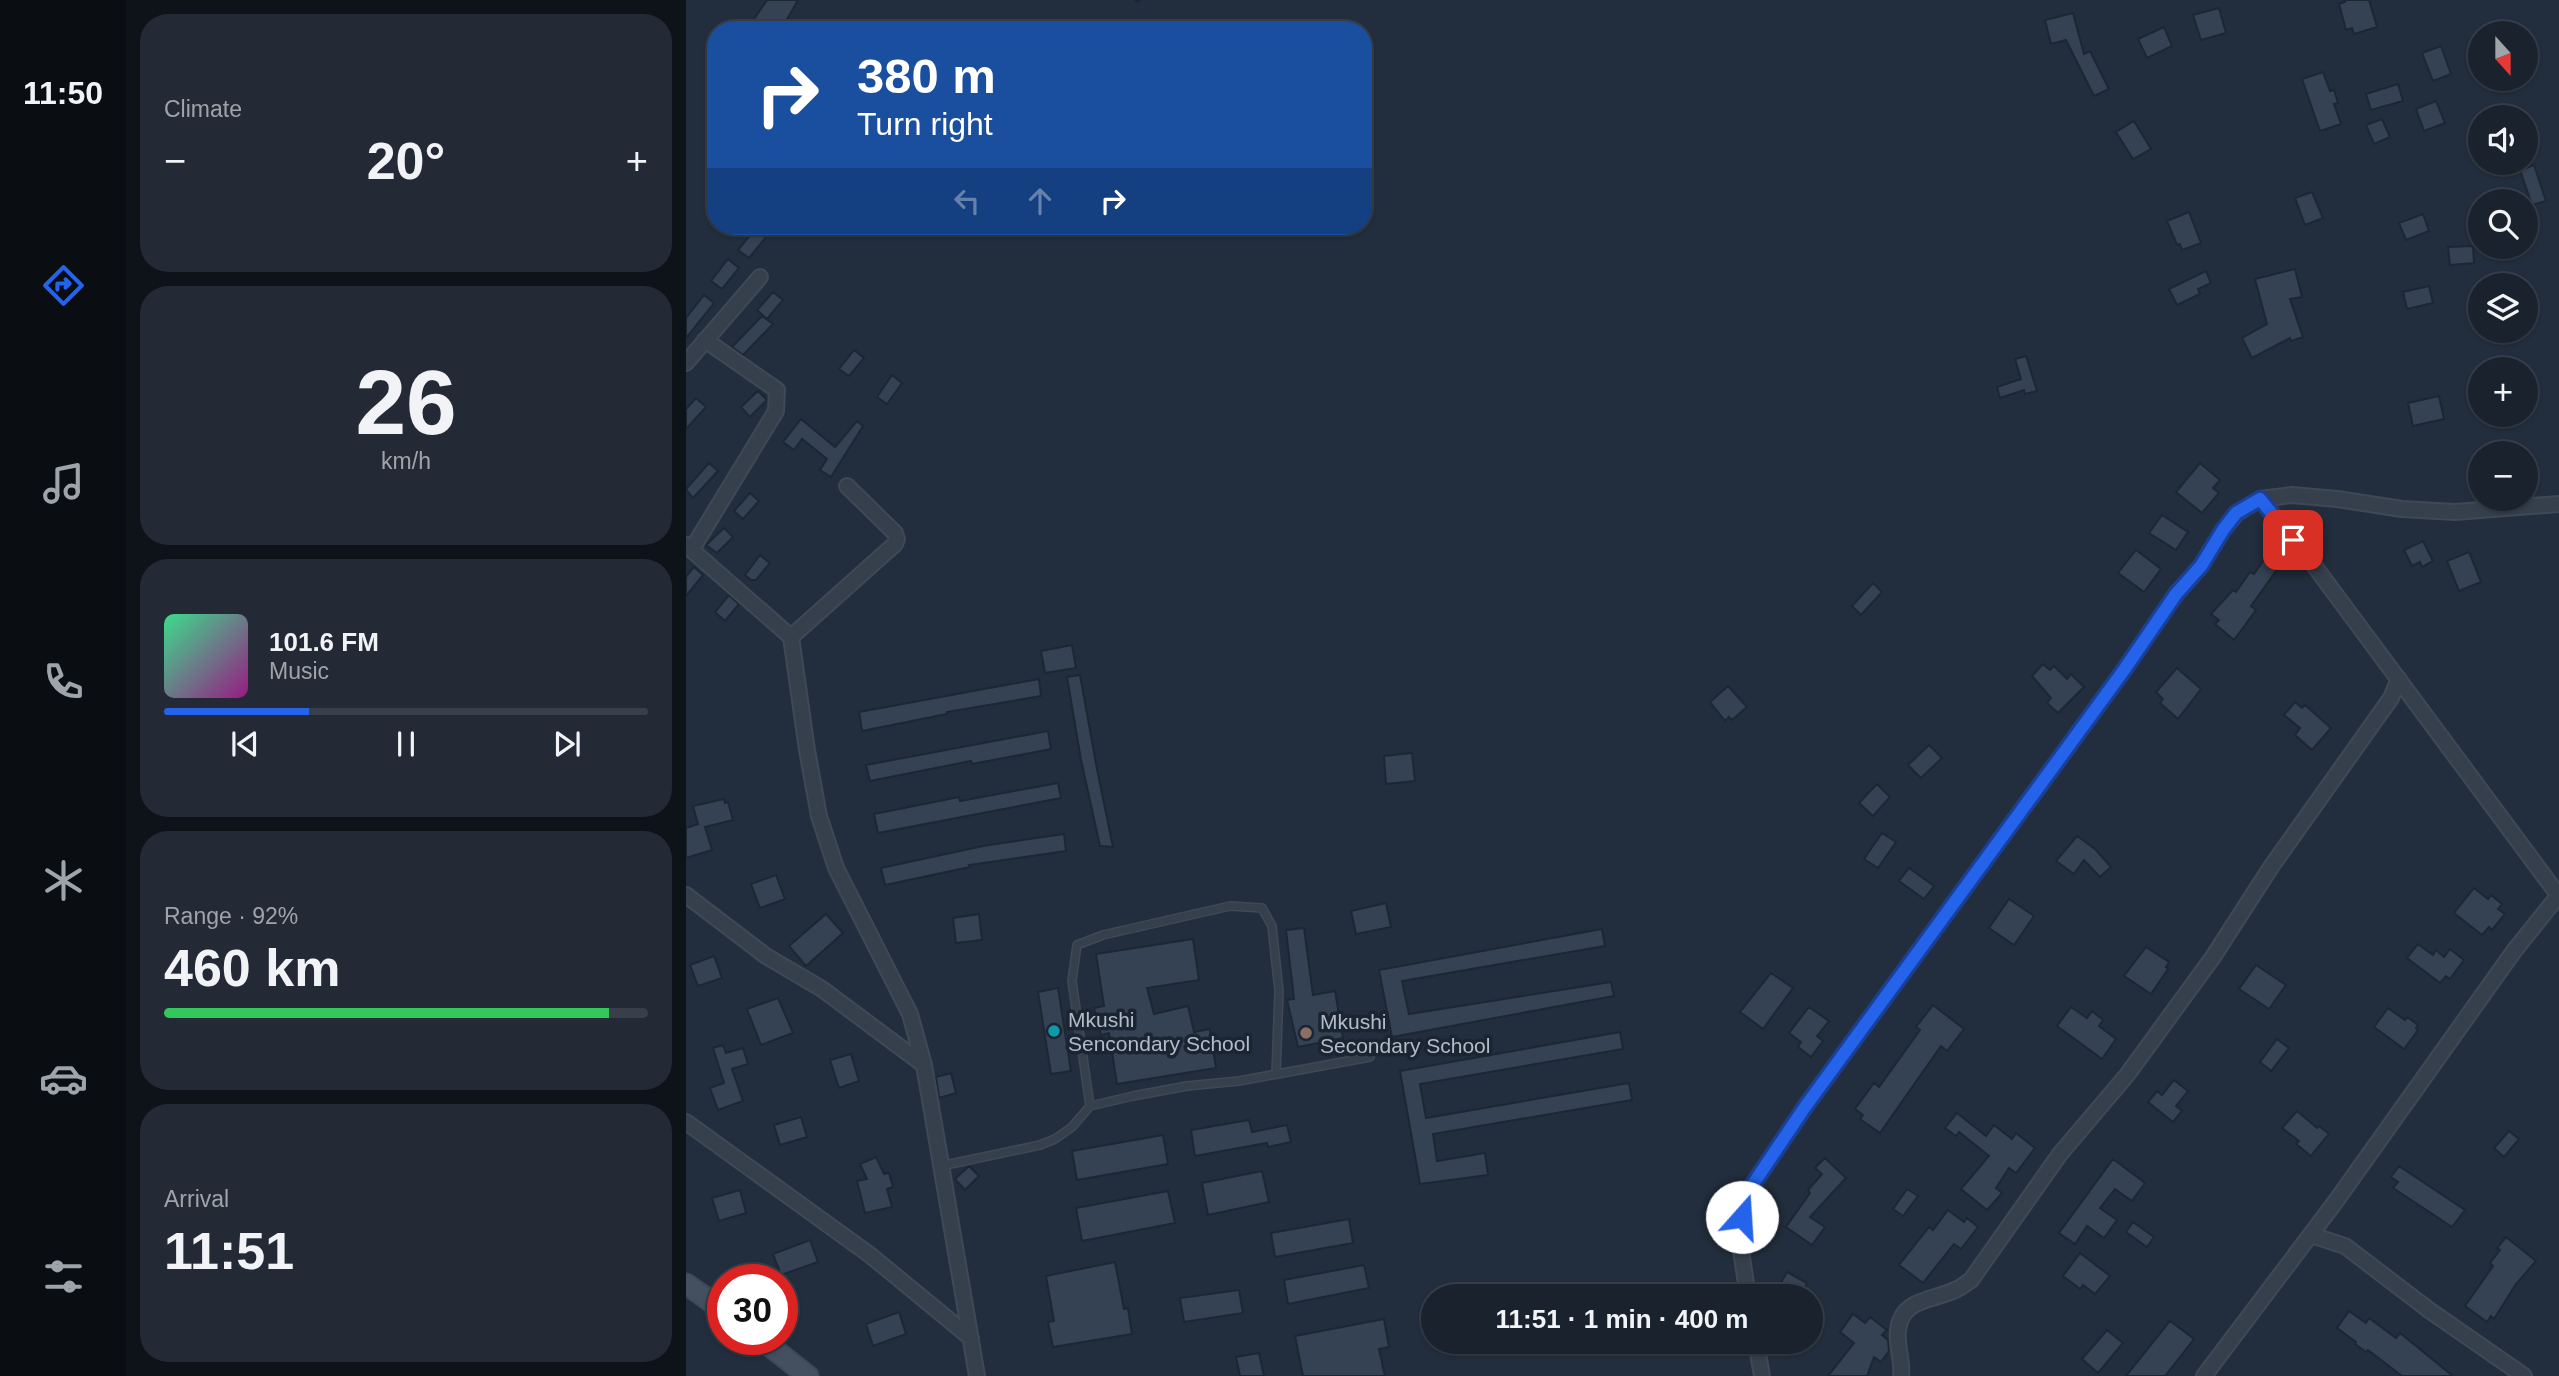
<!DOCTYPE html>
<meta charset="utf-8">
<style>
:root{--surface:#1a222e;--page:#232a36;--text:#f1f3f6;--muted:#9fa4aa;--line:#383f4a;--accent:#2563eb}
body{margin:0;font-family:Arial,sans-serif;background:var(--page);color:var(--text);height:100vh;display:flex;flex-direction:column;font-size:26px;white-space:nowrap}
*{box-sizing:border-box;margin:0}
p{font-size:23px;color:var(--muted)}
.icon{flex:none;width:38px;height:38px;fill:none;stroke:currentColor;stroke-width:2;stroke-linecap:round;stroke-linejoin:round}
.map{position:relative;flex:1;overflow:hidden}
.sheet{display:flex;flex-direction:column;gap:14px;padding:14px;background:#0e1319;width:560px}
.sheet>*{flex:none}
.hud{position:absolute;left:21px;top:21px;width:665px;height:214px;border-radius:28px;box-shadow:0 2px 5px #0004,0 0 0 2px var(--line);background:#1a4fa0;color:#fff;overflow:hidden}
.needle{width:46px;rotate:159deg}
.buttons{position:absolute;left:1782px;top:21px;display:grid;gap:14px}
.buttons a{display:grid;place-items:center;width:70px;height:70px;border-radius:50%;background:var(--surface);box-shadow:0 2px 5px #0004,0 0 0 2px var(--line);font-size:35px}
.speed{position:absolute;left:21px;top:1264px;display:flex;gap:14px;font-size:35px;font-weight:700;text-align:center}
.speed>*{display:grid;place-content:center;width:91px;height:91px;border-radius:50%;background:var(--surface);box-shadow:0 2px 5px #0004,0 0 0 2px var(--line);line-height:1}
.speed .limit{border:10px solid #d22;background:#fff;color:#111}
.pin{position:absolute;display:grid;place-items:center;width:60px;height:60px;color:#fff;margin:-30px;border-radius:14px;box-shadow:0 4px 10px #0006}
.me{position:absolute;width:77px;margin:-38px;rotate:19deg;stroke-linejoin:round;filter:drop-shadow(0 0 5px #0008)}
.turn{display:flex;align-items:center;gap:24px;height:147px;padding:0 35px;font-size:32px}
.turn .icon{width:91px;height:91px;stroke-width:2.5}
.turn b{display:block;font-size:49px;line-height:60px}
.lanes{display:flex;align-items:center;height:66px;padding:0 35px;background:#0003;justify-content:center;gap:35px;direction:ltr}
.lanes .off{opacity:.35}
.big{font-size:52px;font-weight:700;line-height:1.1}
.sheet .tile{flex:1;display:flex;flex-direction:column;justify-content:center;gap:10px;min-width:0;padding:0 24px;border-radius:28px;background:var(--page)}
.sheet .dial{align-items:center;gap:0}
.dial b{font-size:91px;line-height:1}
.song{display:flex;align-items:center;gap:21px}
.cover{width:84px;height:84px;border-radius:10px;background:linear-gradient(135deg,hsl(150 70% 55%),hsl(310 70% 35%))}
.played{height:7px;border-radius:4px;background:linear-gradient(90deg,var(--accent) 30%,var(--line) 30%)}
.keys{display:flex;justify-content:space-around;direction:ltr}
.heat{display:flex;justify-content:space-between;align-items:center;font-size:38px;direction:ltr}
.charge{height:10px;border-radius:5px;background:linear-gradient(90deg,#34c759 92%,var(--line) 0)}
.trip{position:absolute;left:735px;top:1284px;width:402px;height:70px;border-radius:35px;background:var(--surface);box-shadow:0 2px 5px #0004,0 0 0 2px var(--line);font-weight:700;line-height:70px;text-align:center}
main{display:flex;flex:1;min-height:0}
.tab-bar{display:flex;flex-direction:column;width:126px;justify-content:space-around;align-items:center;background:#0a0e12;color:var(--muted)}
.tab-bar .icon{width:49px;height:49px}
.tab-bar .active{color:var(--accent)}
.tab-bar b{font-size:32px;color:var(--text)}
.map>svg:first-child{display:block}
</style>
<main>
<nav class="tab-bar">
<b>11:50</b>
<svg class="icon active" aria-label="directions" viewBox="0 0 24 24"><path d="M12 3l9 9-9 9-9-9zM9 14v-3h6M13 9l2 2-2 2"/></svg>
<svg class="icon" aria-label="music" viewBox="0 0 24 24"><path d="M9 18V5l10-2v13"/><circle cx="6" cy="18" r="3"/><circle cx="16" cy="16" r="3"/></svg>
<svg class="icon" aria-label="phone" viewBox="0 0 24 24"><path d="M5 4h4l2 5-3 2q2 4 5 5l2-3 5 2v4C11 20 4 13 5 4z"/></svg>
<svg class="icon" aria-label="climate" viewBox="0 0 24 24"><path d="M12 3v18M4 7l16 10M4 17L20 7"/></svg>
<svg class="icon" aria-label="car" viewBox="0 0 24 24"><path d="M5 17H2v-5l4-1 3-4h7l3 4 3 1v5h-3M9 17h6M6 11h13"/><circle cx="7" cy="17" r="2"/><circle cx="17" cy="17" r="2"/></svg>
<svg class="icon" aria-label="filters" viewBox="0 0 24 24"><path d="M4 7h16M4 17h16"/><circle cx="9" cy="7" r="2"/><circle cx="15" cy="17" r="2"/></svg>
</nav>
<section class="sheet">
<div class="tile"><p>Climate</p>
<div class="heat"><a>−</a><b class="big">20°</b><a>+</a></div>
</div>
<div class="tile dial"><b>26</b><p>km/h</p></div>
<div class="tile">
<div class="song"><i class="cover"></i><div><b>101.6 FM</b><p>Music</p></div></div>
<div class="played"></div>
<div class="keys"><svg class="icon" aria-label="previous" viewBox="0 0 24 24"><path d="M18 5L8 12l10 7zM5 5v14"/></svg><svg class="icon" aria-label="pause" viewBox="0 0 24 24"><path d="M8 5v14M16 5v14"/></svg><svg class="icon" aria-label="next" viewBox="0 0 24 24"><path d="M6 5l10 7-10 7zM19 5v14"/></svg></div>
</div>
<div class="tile"><p>Range · 92%</p><b class="big">460 km</b><div class="charge"></div></div>
<div class="tile"><p>Arrival</p><b class="big">11:51</b></div>
</section>
<div class="map">
<svg width="1873" height="1376" viewBox="0 0 1873 1376">
<rect width="100%" height="100%" fill="#222e3d"/>
<g fill="none" stroke-linecap="round" stroke-linejoin="round">
<path stroke="#15253b" stroke-width="4.5" d="M451 0H452"/>
</g>
<path fill="#344254" stroke="#1d2734" stroke-width="2" d="M81 0H112L95 30H72L64 25Z
M1658 0H1683L1691 27 1668 34 1666 28 1660 30 1653 4 1659 2Z
M1533 8 1540 33 1515 40 1507 15Z
M1387 13 1398 54 1404 51 1423 89 1408 96 1380 40 1365 44 1359 20Z
M1478 27 1486 46 1461 58 1452 39Z
M1755 46 1765 74 1747 81 1736 53Z
M1637 72 1644 91 1648 90 1652 103 1648 104 1655 124 1634 131 1616 79Z
M1712 84 1717 101 1685 110 1680 94Z
M1750 101 1759 123 1738 131 1730 109Z
M1696 119 1704 137 1688 144 1680 125Z
M1448 121 1465 149 1447 159 1430 132Z
M1848 165 1860 201 1846 205 1834 170Z
M1626 192 1637 218 1619 225 1609 198Z
M1503 212 1515 243 1496 250 1494 244 1491 245 1481 221Z
M1737 214 1743 231 1720 240 1713 223Z
M69 229 80 237 63 258 52 250Z
M1787 246 1788 263 1764 265 1762 247Z
M42 259 53 268 36 289 25 281Z
M1609 269 1616 297 1604 299 1617 337 1605 341 1604 338 1566 358 1556 338 1581 324 1569 279Z
M1520 271 1525 283 1512 289 1514 294 1491 305 1483 289Z
M1743 286 1747 303 1721 309 1717 292Z
M87 292 97 300 81 319 71 310Z
M18 295 28 303 0 338V318Z
M76 316 87 324 57 355 46 347Z
M168 350 178 358 163 376 153 369Z
M1340 356 1351 391 1339 394 1338 390 1314 398 1311 387 1335 379 1329 359Z
M206 375 216 383 201 404 191 397Z
M72 391 81 400 64 417 55 407Z
M1753 396 1758 419 1727 426 1722 403Z
M10 398 20 407 0 429V409Z
M115 419 149 447 171 421 177 426 145 477 134 470 141 459 116 439 108 450 97 442Z
M23 463 32 471 7 498 0 489Z
M1514 463 1534 480 1527 488 1533 493 1516 513 1490 492Z
M64 493 73 501 57 519 48 511Z
M1476 515 1502 532 1490 550 1463 533Z
M38 528 47 537 31 553 20 545Z
M1737 541 1747 561 1736 567 1734 562 1726 566 1718 550Z
M1450 550 1475 569 1458 592 1432 573Z
M1783 552 1795 582 1773 591 1761 561Z
M1582 554 1595 564 1565 606 1570 610 1548 640 1529 624 1533 620 1525 614 1547 590 1550 592 1564 572 1568 574Z
M74 555 84 563 70 580H65L59 575Z
M8 567 17 575 0 596V577Z
M1187 583 1196 592 1175 615 1166 606Z
M43 595 53 604 39 621 29 612Z
M386 645 390 668 359 673 355 651Z
M1357 664 1364 670 1368 666 1381 679 1385 674 1398 687 1372 713 1361 703 1365 698 1346 676Z
M1491 668 1515 689 1492 719 1474 703 1477 699 1470 692Z
M394 675 411 769 427 847 414 846 395 760 381 677Z
M353 679 355 696 261 712V714L176 731 173 712Z
M1042 686 1061 707 1046 720 1043 717 1039 721 1024 702Z
M1609 702 1616 708 1619 705 1645 728 1626 750 1609 735 1614 728 1598 715Z
M362 731 365 749 286 764 285 761 184 781 180 765Z
M1243 745 1256 758 1235 778 1222 765Z
M726 753 729 781 700 784 698 756Z
M372 783 375 798 192 833 188 814 273 797 274 801Z
M1191 784 1204 797 1187 816 1173 803Z
M38 799 39 803 42 802 47 820 19 827 26 850 0 858V828L12 824 7 806Z
M1196 833 1210 842 1192 868 1178 859Z
M378 834 380 851 283 865 284 867 199 885 195 868 297 846Z
M1391 836 1409 849 1425 867 1414 877 1398 860 1388 874 1370 861Z
M1223 868 1248 886 1238 899 1213 881Z
M90 875 99 899 74 908 65 884Z
M1788 888 1802 899 1805 895 1816 904 1812 909 1819 914 1806 930 1803 927 1796 935 1768 913Z
M1323 899 1348 916 1328 945 1303 928Z
M700 903 705 927 670 934 665 911Z
M140 914 157 933 120 966 103 946Z
M293 914 296 940 270 943 267 918Z
M618 928 627 995 649 991 657 1038 612 1047 601 1000 608 999 600 930Z
M916 929 919 946 716 981 723 1014 925 982 928 996 706 1037 693 970Z
M507 939 513 980 461 988 468 1014 502 1006 508 1032 524 1029 530 1068 431 1084 423 1033 415 1035 408 1008 418 1006 410 954Z
M1732 944 1747 955 1750 950 1758 957 1764 949 1778 960 1764 979 1760 976 1754 983 1721 958Z
M1460 947 1483 962 1480 967 1482 969 1465 994 1438 976Z
M28 956 36 978 12 986 4 965Z
M1570 965 1600 985 1583 1009 1553 989Z
M1085 973 1107 988 1077 1029 1054 1012Z
M372 988 385 1071 365 1074 352 992Z
M92 998 107 1033 75 1045 61 1009Z
M1247 1005 1278 1029 1261 1051 1255 1046 1194 1133 1174 1119 1177 1115 1169 1109 1188 1083 1193 1087 1234 1030 1230 1027Z
M1123 1007 1143 1021 1131 1036 1137 1041 1125 1057 1112 1047 1115 1042 1103 1033Z
M1385 1007 1401 1018 1406 1011 1417 1020 1413 1026 1430 1039 1416 1059 1371 1026Z
M1702 1008 1719 1020 1721 1017 1732 1025 1730 1028 1732 1030 1718 1049 1688 1027Z
M934 1032 937 1049 734 1084 740 1118 943 1083 946 1100 747 1134 751 1161 799 1153 802 1175 734 1184 714 1071Z
M1591 1039 1603 1048 1585 1071 1574 1062Z
M37 1045 40 1053 57 1048 62 1064 46 1069 57 1101 32 1110 24 1088 38 1083 27 1048Z
M165 1054 173 1081 153 1088 144 1060Z
M265 1073 270 1093 253 1098 250 1077Z
M1488 1080 1502 1091 1490 1106 1496 1111 1487 1122 1462 1102 1471 1091 1476 1095Z
M1611 1111 1631 1128 1633 1126 1643 1134 1625 1156 1610 1144 1613 1141 1596 1128Z
M1271 1113 1300 1136 1308 1125 1326 1139 1330 1133 1349 1148 1330 1173 1323 1168 1310 1188 1316 1193 1301 1210 1275 1189 1303 1156 1273 1132 1270 1136 1259 1128Z
M115 1117 121 1137 94 1145 88 1125Z
M563 1120 566 1132 601 1125 605 1142 582 1147 581 1143 509 1156 505 1130Z
M1823 1131 1833 1139 1818 1157 1808 1148Z
M477 1135 482 1164 391 1180 386 1151Z
M190 1157 198 1174 203 1173 207 1187 201 1189 206 1207 179 1213 171 1181 181 1179 174 1164Z
M1139 1158 1160 1178 1124 1217 1139 1227 1126 1245 1100 1227 1124 1193 1122 1190 1136 1174 1129 1168Z
M1427 1159 1459 1183 1446 1201 1429 1189 1414 1208 1431 1220 1418 1238 1401 1226 1389 1244 1373 1233Z
M283 1166 293 1176 279 1190 269 1179Z
M1713 1166 1779 1210 1766 1227 1707 1188 1712 1182 1705 1177Z
M576 1171 583 1202 522 1215 516 1183Z
M1221 1189 1232 1196 1217 1216 1207 1209Z
M54 1190 60 1213 33 1221 26 1198Z
M482 1191 489 1223 396 1241 390 1208Z
M1262 1210 1278 1222 1281 1218 1292 1227 1275 1249 1268 1244 1237 1283 1213 1265 1243 1227 1247 1230Z
M663 1219 667 1243 589 1257 585 1233Z
M1447 1222 1468 1237 1461 1247 1440 1232Z
M1820 1237 1850 1261 1830 1284 1808 1319 1805 1316 1801 1322 1779 1306 1807 1266 1804 1263 1814 1250 1811 1248Z
M124 1240 132 1262 95 1275 87 1254Z
M1394 1253 1424 1276 1409 1294 1397 1285 1394 1289 1377 1276Z
M429 1262 438 1309 442 1308 446 1334 367 1347 362 1322 368 1321 360 1276Z
M678 1265 683 1288 602 1304 598 1280Z
M1101 1272 1121 1283 1114 1297H1087Z
M553 1290 557 1313 498 1322 494 1298Z
M1663 1311 1680 1323 1683 1318 1710 1338 1714 1333 1767 1376H1716L1682 1350 1680 1352 1669 1344 1670 1342 1651 1328Z
M213 1312 220 1334 187 1346 180 1324Z
M1167 1314 1179 1323 1184 1317 1201 1330 1196 1335 1202 1340 1203 1351 1195 1362 1188 1357 1181 1376H1142L1168 1343 1154 1332Z
M698 1319 703 1347 693 1349 699 1376H617L609 1336Z
M1484 1321 1508 1339 1479 1376H1440Z
M1421 1330 1437 1343 1412 1373 1396 1359Z
M573 1353 578 1376H554L550 1357Z"/>
<g fill="none" stroke-linecap="round" stroke-linejoin="round">
<defs>
<path id="lane" d="M404 1106 386 981 391 945 417 935 544 906 576 908 586 926 593 991 590 1074
M255 1166 354 1145 369 1139 386 1127 404 1106 447 1096 501 1086 553 1081 684 1057"/>
<path id="street" d="M0 363 74 277
M1574 499 1624 560 1873 896
M0 545 105 637 121 750 133 816 150 868 224 1014 238 1065 291 1376
M6 549 90 411 91 390 19 340
M105 637 209 544 211 539 209 533 161 486
M0 895 80 956 136 989 238 1065
M0 1122 184 1255 285 1338
M1625 1235 1659 1246 1743 1310 1838 1376
M1062 1297 1053 1237 1059 1196 1119 1107 1438 670 1490 594 1515 566 1537 530 1551 513 1574 499 1606 495 1651 499 1716 509 1769 512 1873 504
M1070 1342 1076 1376
M1215 1376C1217 1361 1210 1346 1212 1331 1215 1297 1249 1301 1271 1289 1276 1287 1280 1283 1285 1280L1374 1154 1441 1075 1527 957 1585 867 1705 698 1713 679
M1518 1376 1650 1201 1828 951 1873 895"/>
<path id="secondary" d="M0 1284 37 1310
M75 1339 122 1376"/>
</defs>
<use href="#lane" stroke="#3f4956" stroke-width="10"/>
<use href="#street" stroke="#3f4956" stroke-width="18"/>
<use href="#secondary" stroke="#3f4956" stroke-width="23"/>
<use href="#lane" stroke="#36404d" stroke-width="7"/>
<use href="#street" stroke="#36404d" stroke-width="14"/>
<use href="#secondary" stroke="#444f60" stroke-width="19"/>
</g>
<g fill="none" stroke-linecap="round" stroke-linejoin="round">
<defs>
<path id="route" d="M1056 1217 1059 1196 1119 1107 1438 670 1490 594 1515 566 1537 530 1550 513 1574 499 1607 540"/>
</defs>
<use href="#route" stroke="#184099" stroke-width="18"/>
<use href="#route" stroke="#2563eb" stroke-width="12"/>
</g>
<circle fill="#0f9aa8" stroke="#1b2532" stroke-width="2.5" cx="368" cy="1031" r="7"/>
<circle fill="#8d6e63" stroke="#1b2532" stroke-width="2.5" cx="620" cy="1033" r="7"/>
<g text-anchor="middle" dominant-baseline="central" stroke-width="7" stroke-linejoin="round" paint-order="stroke">
<g font-size="21" fill="#b2bbc9" stroke="#1b2532" text-anchor="start">
<text x="382" y="1019">Mkushi<tspan x="382" dy="24">Sencondary School</tspan></text>
<text x="634" y="1021">Mkushi<tspan x="634" dy="24">Secondary School</tspan></text>
</g>
</g>
</svg>
<div class="buttons">
<a><svg class="needle" viewBox="-14 -14 28 28"><path d="M0-13l5 13h-10z" fill="#e53935"/><path d="M0 13l5-13h-10z" fill="#9fa4aa"/></svg></a>
<a><svg class="icon" aria-label="sound" viewBox="0 0 24 24"><path d="M4 9h4l5-4v14l-5-4H4zM17 9q2 3 0 6"/></svg></a>
<a><svg class="icon" aria-label="search" viewBox="0 0 24 24"><circle cx="10" cy="10" r="6"/><path d="M15 15l6 6"/></svg></a>
<a><svg class="icon" aria-label="layers" viewBox="0 0 24 24"><path d="M12 4l9 5-9 5-9-5zM3 14l9 5 9-5"/></svg></a>
<a>+</a>
<a>−</a>
</div>
<div class="speed"><div class="limit">30</div></div>
<div class="pin" style="left:1607px;top:540px;background:#d93025"><svg class="icon" aria-label="arrive" viewBox="0 0 24 24"><path d="M6 21V4h12l-3 4 3 4H6"/></svg></div>
<svg class="me" style="left:1056px;top:1217px" viewBox="-20 -20 40 40"><circle r="19" fill="#fff"/><path d="M0-13L10 11 0 6-10 11z" fill="#2563eb"/></svg>
<div class="trip">11:51 · 1 min · 400 m</div>
<div class="hud">
<div class="turn"><svg class="icon" aria-label="right" viewBox="0 0 24 24"><path d="M7 20v-9h11M14 6l5 5-5 5"/></svg><div><b>380 m</b>Turn right</div></div>
<div class="lanes"><svg class="icon off" aria-label="left" viewBox="0 0 24 24"><path d="M17 20v-9H6M10 6l-5 5 5 5"/></svg><svg class="icon off" aria-label="ahead" viewBox="0 0 24 24"><path d="M12 20V5M6 11l6-6 6 6"/></svg><svg class="icon" aria-label="right" viewBox="0 0 24 24"><path d="M7 20v-9h11M14 6l5 5-5 5"/></svg></div>
</div>
</div>
</main>
